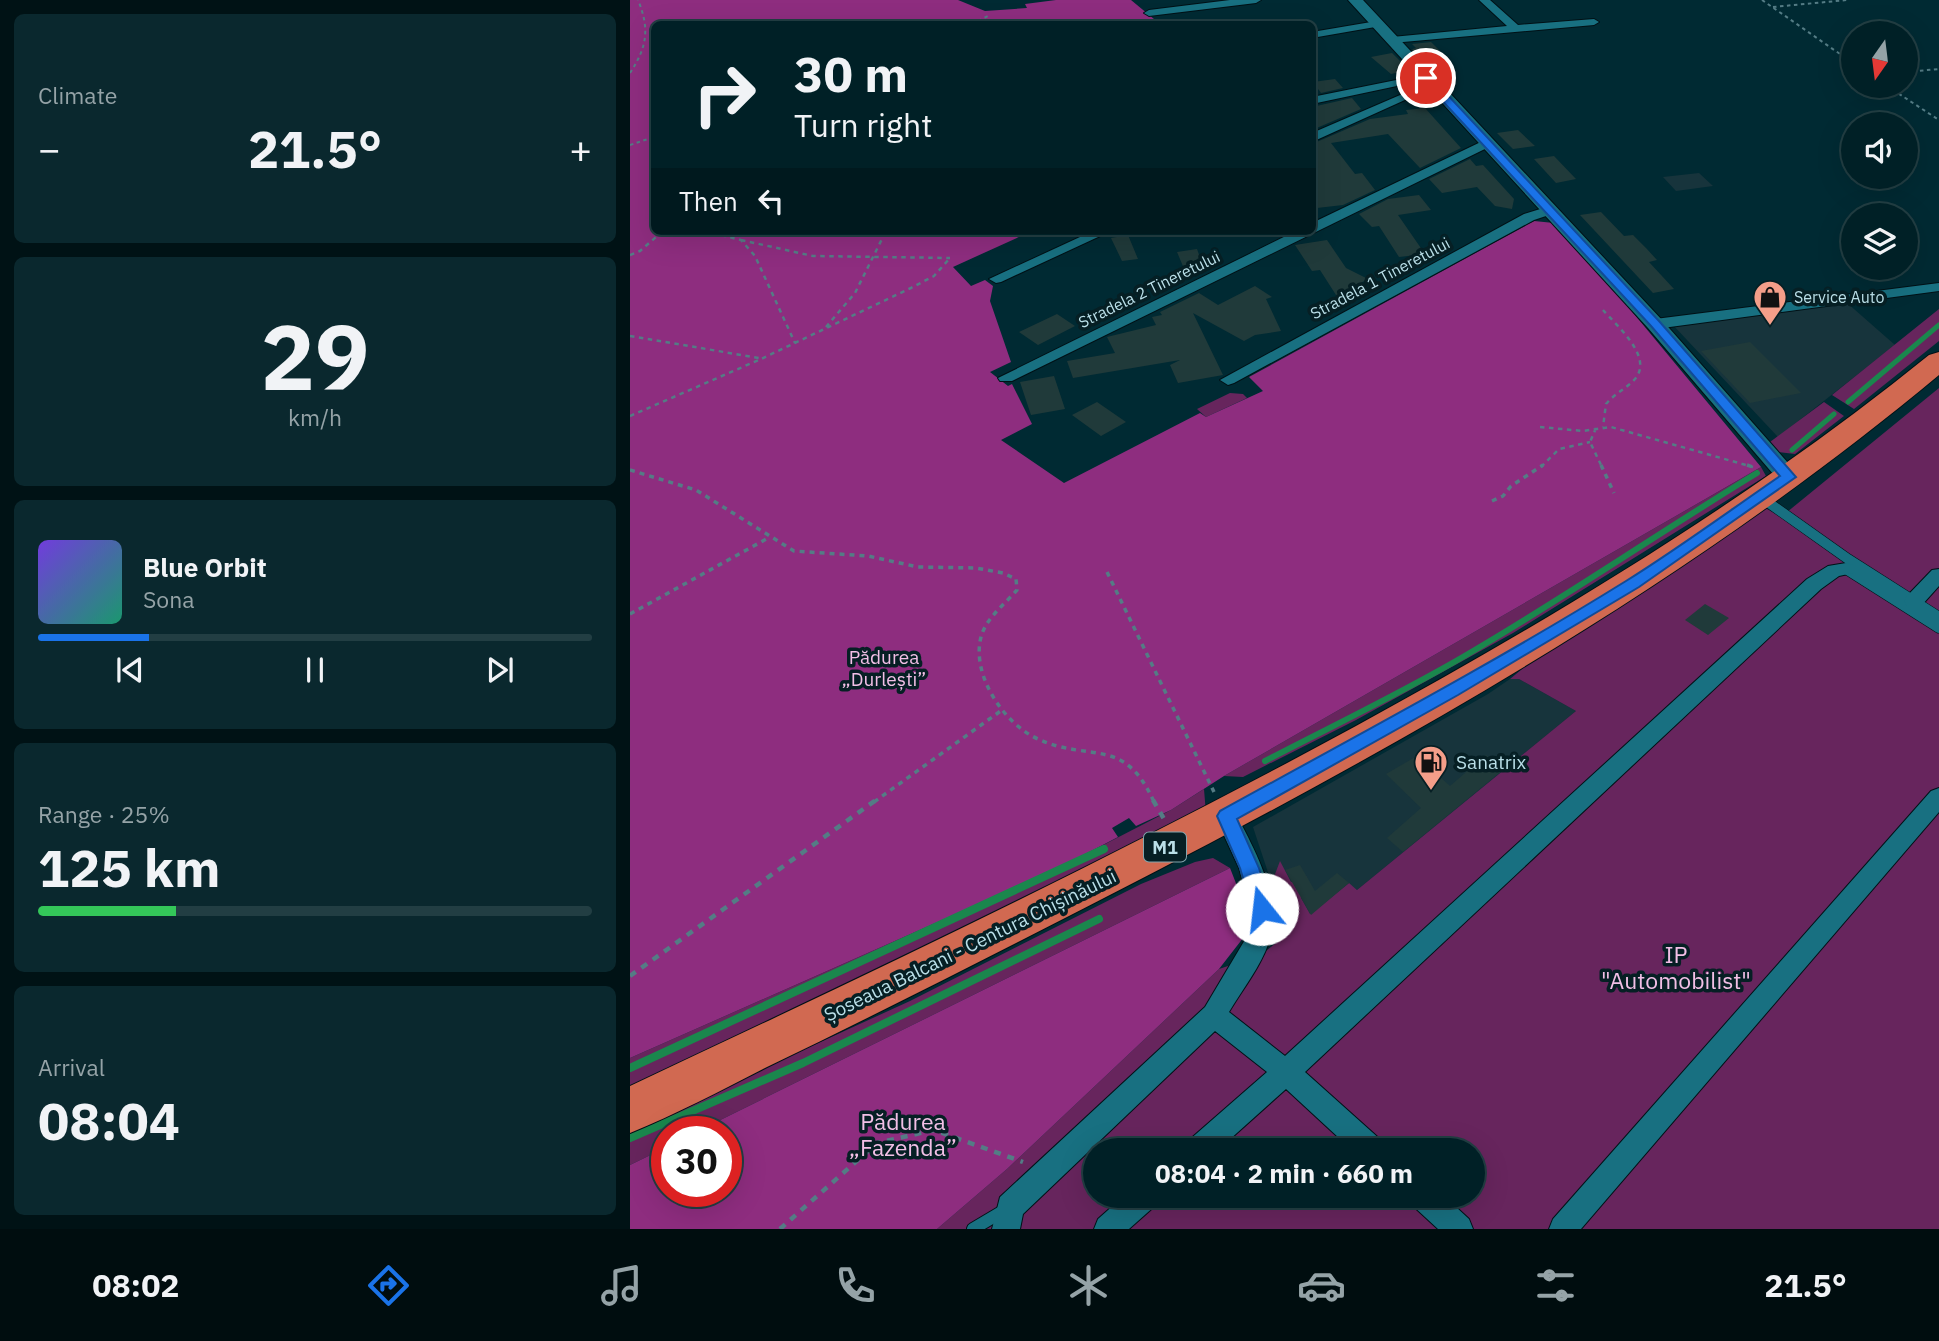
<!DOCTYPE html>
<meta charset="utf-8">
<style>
:root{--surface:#002026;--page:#0a282e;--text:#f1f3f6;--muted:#95a3a7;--line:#223e43;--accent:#1a73e8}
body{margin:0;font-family:"IBM Plex Sans",sans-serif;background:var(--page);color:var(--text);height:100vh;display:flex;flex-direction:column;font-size:26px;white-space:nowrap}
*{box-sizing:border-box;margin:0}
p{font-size:23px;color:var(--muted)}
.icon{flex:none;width:38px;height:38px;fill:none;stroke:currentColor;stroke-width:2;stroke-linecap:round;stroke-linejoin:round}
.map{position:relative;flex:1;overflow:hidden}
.sheet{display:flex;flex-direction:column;gap:14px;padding:14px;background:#001215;width:630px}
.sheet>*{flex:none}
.banner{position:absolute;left:21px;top:21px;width:665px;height:214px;border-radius:10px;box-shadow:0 7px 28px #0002,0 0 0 2px var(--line);background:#002026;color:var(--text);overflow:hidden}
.needle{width:46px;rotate:194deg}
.tools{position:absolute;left:1211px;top:21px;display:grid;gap:14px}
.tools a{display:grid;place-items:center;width:77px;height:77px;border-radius:50%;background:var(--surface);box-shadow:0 7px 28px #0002,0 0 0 2px var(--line);font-size:35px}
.speed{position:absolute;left:21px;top:1116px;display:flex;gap:14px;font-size:35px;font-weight:700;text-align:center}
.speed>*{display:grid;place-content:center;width:91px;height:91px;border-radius:50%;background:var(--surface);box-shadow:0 7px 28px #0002,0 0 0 2px var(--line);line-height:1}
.speed .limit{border:10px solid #d22;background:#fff;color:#111}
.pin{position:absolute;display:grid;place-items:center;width:60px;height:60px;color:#fff;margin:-30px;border:4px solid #fff;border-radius:50%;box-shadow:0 2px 7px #0007}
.me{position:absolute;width:77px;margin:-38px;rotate:344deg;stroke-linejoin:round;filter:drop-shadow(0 0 5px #0008)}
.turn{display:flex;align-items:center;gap:24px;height:147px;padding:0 28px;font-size:32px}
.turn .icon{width:91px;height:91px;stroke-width:2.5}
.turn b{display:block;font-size:49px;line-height:60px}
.then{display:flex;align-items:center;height:66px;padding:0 28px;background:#0003;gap:14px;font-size:26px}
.big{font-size:52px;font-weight:700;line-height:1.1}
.sheet .widget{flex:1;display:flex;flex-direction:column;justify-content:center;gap:10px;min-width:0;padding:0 24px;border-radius:10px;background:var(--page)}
.sheet .dial{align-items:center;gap:0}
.dial b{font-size:91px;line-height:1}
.song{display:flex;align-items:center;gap:21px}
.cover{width:84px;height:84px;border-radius:10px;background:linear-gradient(135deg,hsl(260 70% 55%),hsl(160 70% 35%))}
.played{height:7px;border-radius:4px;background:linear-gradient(90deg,var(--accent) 20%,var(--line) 20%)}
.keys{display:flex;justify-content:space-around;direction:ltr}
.heat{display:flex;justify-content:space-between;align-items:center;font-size:38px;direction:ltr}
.charge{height:10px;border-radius:5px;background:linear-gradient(90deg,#34c759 25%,var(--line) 0)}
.trip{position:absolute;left:453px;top:1138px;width:402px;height:70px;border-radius:35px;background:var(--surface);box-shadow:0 7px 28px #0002,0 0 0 2px var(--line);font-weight:700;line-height:70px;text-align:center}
.tabs{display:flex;height:112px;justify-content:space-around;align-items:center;background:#000d0f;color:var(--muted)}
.tabs .icon{width:49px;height:49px}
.tabs .on{color:var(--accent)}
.tabs b{font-size:32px;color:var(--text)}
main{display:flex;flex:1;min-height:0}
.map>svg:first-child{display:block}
</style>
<main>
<section class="sheet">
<div class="widget"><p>Climate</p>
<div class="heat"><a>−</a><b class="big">21.5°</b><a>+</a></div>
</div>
<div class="widget dial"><b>29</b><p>km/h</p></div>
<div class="widget">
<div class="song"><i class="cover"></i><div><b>Blue Orbit</b><p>Sona</p></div></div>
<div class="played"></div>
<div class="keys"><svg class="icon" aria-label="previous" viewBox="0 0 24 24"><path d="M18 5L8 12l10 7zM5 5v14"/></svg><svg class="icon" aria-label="pause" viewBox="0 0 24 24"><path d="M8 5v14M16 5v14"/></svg><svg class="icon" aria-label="next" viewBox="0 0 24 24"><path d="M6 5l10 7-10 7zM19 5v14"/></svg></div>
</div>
<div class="widget"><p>Range · 25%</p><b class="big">125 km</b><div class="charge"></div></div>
<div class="widget"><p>Arrival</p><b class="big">08:04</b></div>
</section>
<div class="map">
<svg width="1309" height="1229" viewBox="0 0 1309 1229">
<rect width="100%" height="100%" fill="#002a33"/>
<path fill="#17343c" d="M1069 173 1083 186 1046 191 1033 177Z
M1216 302 1265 345 1148 437 1042 324Z
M880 679H889L946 711 727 890 718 883 658 933 623 827 858 694Z"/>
<path fill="#67255d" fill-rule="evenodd" d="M1309 309V341L1224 409 1202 395Z
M1309 388V1229H307L377 1169 589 969 631 955 658 933 642 882 650 861 661 882 676 876 681 887 671 898 680 914 719 883 727 890 946 711 889 679H880L920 646 1132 506 1151 517ZM466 1150H844V1195H466Z
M600 393 613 394 617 398 576 417 567 409Z
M1194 402 1214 416 1165 454 1147 452 1140 442Z
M1131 467 1136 476 883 633 726 720 613 777 594 776Z
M574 789 576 814 0 1090V1058L421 872 541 810Z
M583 858 600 868 66 1132H37V1147L0 1165V1129L280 1001 511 884 565 862Z"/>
<path fill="#8e2d7f" d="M0 0H328L355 11 397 8 395 4 426 0H501L530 24H24V231H402L323 267 341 286 355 280 363 286 360 301 381 362 360 372 378 386 382 384 402 424 371 440 434 483 570 413 576 417 633 391 619 377 904 221 924 223 956 256 1131 467 594 776 541 810 506 826 499 818 482 828 488 837 421 872 0 1058Z
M600 868 609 891 617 933 589 969 377 1169 307 1229H0V1165L37 1147V1192H96V1132H66Z"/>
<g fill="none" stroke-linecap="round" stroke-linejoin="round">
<path stroke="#1a874d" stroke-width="5" d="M1218 402 1309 325
M1162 450 1204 414"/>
<path stroke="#1a874d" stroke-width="6" d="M635 761C702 726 772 693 838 654 936 597 1030 532 1127 473"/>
<path stroke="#1a874d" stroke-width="8" d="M0 1068 474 849
M0 1138 173 1063 469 919"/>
</g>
<path fill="#203a3a" d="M801 42 820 61 798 66 782 49 786 48 782 44Z
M762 53 779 70 761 74 741 57Z
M705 79 713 88 691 93 683 82Z
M722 98 731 109 682 130V107Z
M795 108 831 148 790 168 758 134 701 143 725 174 732 173 745 190 713 205 687 208 682 200V144L740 119 778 114 776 110Z
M888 130 905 146 883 149 867 133Z
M924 156 946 179 926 183 904 159Z
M840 159 846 166 853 165 884 199 882 209 865 206 847 187 812 193 799 179Z
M789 195 801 210 768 215 795 254 769 257 749 226 742 227 729 214 758 199Z
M971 212 994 236 1003 235 1016 248 1027 260 1019 262 1044 289 1023 293 950 215Z
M498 235 508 259 492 261 481 238Z
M697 240 716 268 738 279 725 286 736 292 718 301 706 295 690 270 682 271 665 245Z
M567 249 572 263 555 271 547 252Z
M625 286 642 297 636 299 651 331 625 335 614 341 563 313 593 375 548 383 540 365 550 360 443 378 437 361 485 353 477 337 526 325 522 317 532 315 530 312 569 293 588 305Z
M427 314 445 326 408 345 389 332Z
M1120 342 1171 393 1120 403 1071 351Z
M424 376 435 409 401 415 390 382Z
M467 402 496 422 471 436 442 415Z
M1075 604 1099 618 1078 635 1055 620Z
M856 755 874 769 773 852 757 838 791 808 756 774 787 756 820 786Z
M670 865 685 891 707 873 719 883 681 915 655 870Z"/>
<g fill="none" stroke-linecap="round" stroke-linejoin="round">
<defs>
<path id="lane-far1" d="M1132 498 1218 559 1309 617
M1216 569 1309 628"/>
<path id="lane" d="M343 1229 375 1210"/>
<path id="street" d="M600 0H631L626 3 519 16 514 13 519 10Z
M849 0H860L888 25 964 19 969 22 964 25 762 43 756 40 762 37 877 26Z
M747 21 751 22V26L682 38V32Z
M796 74 802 77 800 79 682 104V97Z
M798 83 808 85 682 142V133Z
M857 139 861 140V146L382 381H370L368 378 666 231H682V223Z
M920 206 927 210 925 213 904 220 604 383 598 385 590 380 894 214Z
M463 231H481L371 282 366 283 359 279Z
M1309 283V291L1025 329 1017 324 1025 319Z
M1216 563 1223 565 1225 569 1223 573 1209 576 1191 589 675 1072 752 1141 755 1150H722L656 1089 588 1150H555L558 1141 637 1072 585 1031 393 1214 390 1229H362L370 1197 575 1007 616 938 620 910 609 868 585 816 588 810 596 807 604 810C623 847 654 899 639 942 631 966 612 990 599 1012L655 1056 1177 579 1198 566Z
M1309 569V586L1291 606H1277L1274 601 1277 596 1302 570Z
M1309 788V812L951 1229H919L923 1219 1301 791Z
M495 1195H530L526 1205 499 1229H464L468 1219Z
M778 1195H813L839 1219 843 1229H808L782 1205Z"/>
<path id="secondary" d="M718 0H733L1032 320 1166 472 1170 477 1166 482 1158 484 1150 482 1018 328Z"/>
<path id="highway" d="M1309 352V375C1032 606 710 779 390 941 306 984 222 1026 137 1067 92 1090 47 1114 0 1133V1086C245 971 489 855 726 726 927 616 1121 499 1299 355Z"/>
</defs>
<use href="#lane-far1" stroke="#001116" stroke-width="11"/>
<use href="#lane" stroke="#001116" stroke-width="14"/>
<use href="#street" stroke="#001116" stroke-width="2"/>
<use href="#secondary" stroke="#001116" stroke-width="2"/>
<use href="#highway" stroke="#001116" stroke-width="2"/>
<path stroke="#547c85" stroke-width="2" stroke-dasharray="3.5 3.5" stroke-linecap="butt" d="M1132 0 1223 63
M1143 7 1217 0
M342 24 360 15
M1276 72 1309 69
M0 73C17 47 20 29 8 0
M1257 86 1309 120
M0 145 24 137"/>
<path stroke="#547c85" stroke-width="2.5" stroke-dasharray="4.5 4.5" stroke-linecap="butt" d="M74 231 111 240 125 256 165 343
M111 240 183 256 320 258
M0 255 10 251 33 231
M973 310C986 325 1024 357 1005 379 997 388 984 394 976 404L973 427
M196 327 225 293 256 231
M0 336 129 358
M0 416 131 359 281 288 304 276 320 258
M910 427 953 431 981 427 1123 467
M966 428 960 442 972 467
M911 467 929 449 960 442"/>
<path stroke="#547c85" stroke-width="3.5" stroke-dasharray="5 5" stroke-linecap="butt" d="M971 465 984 493
M1117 465 1123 467
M0 470 66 490 164 551 238 556 288 567 346 568 373 573 386 579 387 590C375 604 356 618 351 637 341 675 374 724 408 739 460 763 494 735 524 802
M862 501 873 496 881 486 913 465
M477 572 584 792
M0 614 140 537
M244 802 372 710"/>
<path stroke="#547c85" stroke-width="4.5" stroke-dasharray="7 7" stroke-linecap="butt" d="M523 800 534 819
M0 976 246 800
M150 1229 247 1143 304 1130 393 1162"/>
<use href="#lane-far1" stroke="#187081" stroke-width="10"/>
<use href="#lane" stroke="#187081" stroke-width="12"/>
<use href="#street" fill="#187081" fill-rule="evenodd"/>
<use href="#secondary" fill="#187081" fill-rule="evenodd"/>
<use href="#highway" fill="#d16951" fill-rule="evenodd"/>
</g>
<path fill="#1a73e8" stroke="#114b97" stroke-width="2" d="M793 75H799L1029 321 1166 477 1009 587 828 695 607 819 629 868 641 909 638 915 632 918 625 915 622 909 610 868 587 816 590 811C726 736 864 663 996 581 1049 548 1099 511 1150 476L1021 326 793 80Z"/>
<defs>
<symbol id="shop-pin" viewBox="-11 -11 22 30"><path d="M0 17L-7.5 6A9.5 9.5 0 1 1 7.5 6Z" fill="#f49e89" stroke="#061f24"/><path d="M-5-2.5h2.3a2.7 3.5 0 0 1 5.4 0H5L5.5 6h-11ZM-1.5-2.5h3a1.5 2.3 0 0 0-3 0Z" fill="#111"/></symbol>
<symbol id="fuel-pin" viewBox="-11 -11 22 30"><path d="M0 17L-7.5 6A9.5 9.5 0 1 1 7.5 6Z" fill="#f49e89" stroke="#061f24"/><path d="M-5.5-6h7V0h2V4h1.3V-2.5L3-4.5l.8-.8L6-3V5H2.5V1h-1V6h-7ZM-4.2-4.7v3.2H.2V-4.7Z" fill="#111"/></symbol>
</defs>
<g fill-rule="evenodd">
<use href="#shop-pin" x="1121" y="278" width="38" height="52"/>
<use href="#fuel-pin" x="782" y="743" width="38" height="52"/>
</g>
<g text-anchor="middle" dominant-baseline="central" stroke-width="7" stroke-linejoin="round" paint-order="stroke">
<g font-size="16" fill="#badfe8" stroke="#061f24">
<text transform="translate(750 278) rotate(-28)">Stradela 1 Tineretului</text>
<text transform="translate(519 289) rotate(-26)">Stradela 2 Tineretului</text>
</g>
<g font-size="16" fill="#badfe8" stroke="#061f24" text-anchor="start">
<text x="1164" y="297">Service Auto</text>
</g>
<rect fill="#061f24" stroke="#84a5ad" stroke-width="2" x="514" y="832.5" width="42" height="29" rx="5"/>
<g font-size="18" font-weight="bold" fill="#badfe8">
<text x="535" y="847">M1</text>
</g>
<g font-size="19" fill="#f2bfe6" stroke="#061f24">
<text x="254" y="657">Pădurea<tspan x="254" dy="22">„Durlești”</tspan></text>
</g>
<g font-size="19" fill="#badfe8" stroke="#061f24" text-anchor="start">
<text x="826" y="762">Sanatrix</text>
</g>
<g font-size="19" fill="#badfe8" stroke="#061f24">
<text transform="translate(340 945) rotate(-26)">Șoseaua Balcani - Centura Chișinăului</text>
</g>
<g font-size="23" fill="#f2bfe6" stroke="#061f24">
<text x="1046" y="954">IP<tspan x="1046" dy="26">"Automobilist"</tspan></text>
<text x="273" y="1121">Pădurea<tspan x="273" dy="26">„Fazenda”</tspan></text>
</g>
</g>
</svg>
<div class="tools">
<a><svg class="needle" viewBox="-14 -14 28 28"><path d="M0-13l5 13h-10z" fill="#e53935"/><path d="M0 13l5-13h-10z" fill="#95a3a7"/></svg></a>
<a><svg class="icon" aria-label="sound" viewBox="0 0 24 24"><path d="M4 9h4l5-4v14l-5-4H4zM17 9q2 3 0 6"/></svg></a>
<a><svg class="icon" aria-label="layers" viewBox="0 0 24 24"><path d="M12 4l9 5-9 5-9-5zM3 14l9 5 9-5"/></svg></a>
</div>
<div class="speed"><div class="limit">30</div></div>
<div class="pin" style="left:796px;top:78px;background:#d93025"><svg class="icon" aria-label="arrive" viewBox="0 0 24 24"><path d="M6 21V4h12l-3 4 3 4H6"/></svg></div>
<svg class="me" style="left:632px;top:909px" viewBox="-20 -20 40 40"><circle r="19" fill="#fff"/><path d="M0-13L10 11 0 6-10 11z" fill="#1a73e8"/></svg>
<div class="trip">08:04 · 2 min · 660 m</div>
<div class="banner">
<div class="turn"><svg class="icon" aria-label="right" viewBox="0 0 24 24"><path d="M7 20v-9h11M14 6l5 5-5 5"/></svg><div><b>30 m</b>Turn right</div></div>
<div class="then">Then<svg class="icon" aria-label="left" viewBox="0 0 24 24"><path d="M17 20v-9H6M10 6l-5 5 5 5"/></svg></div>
</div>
</div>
</main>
<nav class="tabs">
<b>08:02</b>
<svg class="icon on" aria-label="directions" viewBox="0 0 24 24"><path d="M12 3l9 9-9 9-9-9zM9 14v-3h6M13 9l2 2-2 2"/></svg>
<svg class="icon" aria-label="music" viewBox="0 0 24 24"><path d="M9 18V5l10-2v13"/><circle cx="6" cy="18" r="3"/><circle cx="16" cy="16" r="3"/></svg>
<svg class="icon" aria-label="phone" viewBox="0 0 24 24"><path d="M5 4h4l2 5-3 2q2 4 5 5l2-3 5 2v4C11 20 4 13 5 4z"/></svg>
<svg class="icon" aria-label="climate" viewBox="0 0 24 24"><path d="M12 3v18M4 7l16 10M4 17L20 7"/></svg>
<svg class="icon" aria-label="car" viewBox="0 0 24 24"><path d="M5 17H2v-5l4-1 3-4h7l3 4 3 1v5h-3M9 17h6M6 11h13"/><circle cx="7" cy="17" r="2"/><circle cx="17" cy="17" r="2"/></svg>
<svg class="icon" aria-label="filters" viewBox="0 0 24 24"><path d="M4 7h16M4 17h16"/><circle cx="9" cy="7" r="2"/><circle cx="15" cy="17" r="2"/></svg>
<b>21.5°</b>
</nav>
